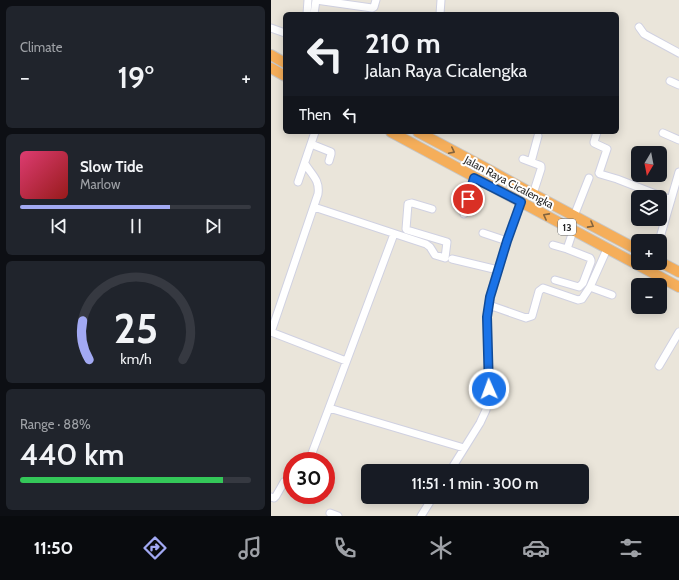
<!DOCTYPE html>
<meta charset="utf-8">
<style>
:root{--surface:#171b24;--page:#20242c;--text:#f1f3f6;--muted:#9ea1a6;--line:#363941;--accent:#a2a9f3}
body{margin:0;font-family:Cabin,sans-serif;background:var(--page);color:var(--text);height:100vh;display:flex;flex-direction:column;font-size:15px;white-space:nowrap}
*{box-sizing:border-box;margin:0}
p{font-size:13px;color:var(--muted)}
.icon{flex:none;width:22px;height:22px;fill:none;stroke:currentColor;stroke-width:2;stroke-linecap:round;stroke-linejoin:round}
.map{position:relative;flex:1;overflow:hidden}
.panel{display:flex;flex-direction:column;gap:6px;padding:6px;background:#0d0f14;width:271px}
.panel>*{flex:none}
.top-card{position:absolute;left:12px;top:12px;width:336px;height:122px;border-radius:6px;box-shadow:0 2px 10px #0003;background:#171b24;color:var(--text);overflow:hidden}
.needle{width:26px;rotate:190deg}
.controls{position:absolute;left:360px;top:146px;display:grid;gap:8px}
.controls a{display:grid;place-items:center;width:36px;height:36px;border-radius:6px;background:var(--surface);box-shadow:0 2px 10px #0003;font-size:20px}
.speed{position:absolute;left:12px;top:452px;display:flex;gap:8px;font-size:20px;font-weight:700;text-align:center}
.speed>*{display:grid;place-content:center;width:52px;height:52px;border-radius:50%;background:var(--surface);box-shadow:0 2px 10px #0003;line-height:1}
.speed .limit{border:6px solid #d22;background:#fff;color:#111}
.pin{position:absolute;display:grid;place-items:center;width:34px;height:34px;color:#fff;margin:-17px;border:2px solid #fff;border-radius:50%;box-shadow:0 1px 4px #0007}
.me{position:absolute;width:44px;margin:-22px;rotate:358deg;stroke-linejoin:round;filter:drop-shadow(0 0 3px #0008)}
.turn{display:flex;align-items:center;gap:14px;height:84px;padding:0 16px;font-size:18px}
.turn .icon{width:52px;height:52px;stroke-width:2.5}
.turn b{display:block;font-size:28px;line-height:34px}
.then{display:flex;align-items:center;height:38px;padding:0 16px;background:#0003;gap:8px;font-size:15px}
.big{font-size:30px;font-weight:600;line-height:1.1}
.panel .tile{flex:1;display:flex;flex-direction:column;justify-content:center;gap:6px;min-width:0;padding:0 14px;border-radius:6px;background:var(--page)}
.panel .dial{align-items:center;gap:0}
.dial svg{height:104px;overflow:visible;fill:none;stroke:var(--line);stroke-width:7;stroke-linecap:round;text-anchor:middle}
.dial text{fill:var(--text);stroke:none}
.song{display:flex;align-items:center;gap:12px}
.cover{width:48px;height:48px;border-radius:6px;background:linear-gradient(135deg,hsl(340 70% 55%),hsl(0 70% 35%))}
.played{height:4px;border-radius:2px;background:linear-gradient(90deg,var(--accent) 65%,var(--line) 65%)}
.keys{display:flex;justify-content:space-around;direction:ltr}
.heat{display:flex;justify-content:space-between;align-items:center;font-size:22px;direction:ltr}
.charge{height:6px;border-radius:3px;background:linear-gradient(90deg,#34c759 88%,var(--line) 0)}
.trip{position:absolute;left:90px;top:464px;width:228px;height:40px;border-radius:6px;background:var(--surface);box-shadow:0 2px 10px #0003;font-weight:600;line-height:40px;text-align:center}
.tabs{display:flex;height:64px;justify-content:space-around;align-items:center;background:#090b0e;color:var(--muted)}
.tabs .icon{width:28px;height:28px}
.tabs .on{color:var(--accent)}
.tabs b{font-size:18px;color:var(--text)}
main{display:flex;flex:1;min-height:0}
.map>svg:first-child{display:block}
</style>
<main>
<section class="panel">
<div class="tile"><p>Climate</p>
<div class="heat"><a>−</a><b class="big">19°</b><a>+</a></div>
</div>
<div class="tile">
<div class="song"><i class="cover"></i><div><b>Slow Tide</b><p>Marlow</p></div></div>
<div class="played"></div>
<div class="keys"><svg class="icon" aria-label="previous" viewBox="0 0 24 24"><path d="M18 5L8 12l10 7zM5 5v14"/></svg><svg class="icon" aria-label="pause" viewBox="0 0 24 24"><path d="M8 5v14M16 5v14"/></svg><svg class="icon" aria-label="next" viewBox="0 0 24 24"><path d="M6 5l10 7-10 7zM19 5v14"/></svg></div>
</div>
<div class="tile dial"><svg viewBox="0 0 100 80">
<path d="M14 69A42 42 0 1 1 86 69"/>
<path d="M14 69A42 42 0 0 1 9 39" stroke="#a2a9f3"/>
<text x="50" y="56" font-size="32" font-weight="700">25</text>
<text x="50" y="72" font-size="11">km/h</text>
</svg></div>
<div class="tile"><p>Range · 88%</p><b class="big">440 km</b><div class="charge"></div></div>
</section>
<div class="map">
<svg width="408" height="516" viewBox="0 0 408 516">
<rect width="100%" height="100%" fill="#eae5da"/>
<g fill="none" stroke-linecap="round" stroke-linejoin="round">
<defs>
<path id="minor" d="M45 0 101 8 103 7 105 0
M36 14 37 0
M43 14 45 0
M169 14 170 0
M368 27 373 34 408 53
M0 28 14 33
M399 81 408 85
M326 132 323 142V143L336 149 328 173 329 174 346 179 400 200
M392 133 408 140
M40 144 60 152V154L58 161
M252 159 268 165 270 166V169L262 194
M260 162 267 136
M27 182 44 132
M43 207 155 244 159 247 164 255 174 258 176 242 136 230 135 229 137 204 141 203 161 209
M193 214 195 205 203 178
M303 216 318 178
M212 233 236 241
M388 241 408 172
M282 245 296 249
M181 259 227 270
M284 280 308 287 312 283 320 262V260L319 258 296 249 302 231
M319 287 341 295
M218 305 255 318 261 316 268 291 272 288 307 300 311 299 319 287 336 249
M0 332 47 194C49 180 41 175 34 164
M0 332 75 361
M388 366 408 332
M58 408 123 234
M38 461 58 408 193 448
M126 471 129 470 135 471
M179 471 209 423 215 410 218 389 216 317 219 297 236 241 250 202
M0 497 3 498 5 496 13 482 15 481 21 480
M59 513 67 516
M150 516 162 497"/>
<path id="highway" d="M0 55 14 63
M0 68 14 76
M120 132 408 287
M147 132 222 172 262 194 367 250
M389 262 408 272"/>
</defs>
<use href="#minor" stroke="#d0d1e1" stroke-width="9"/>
<use href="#highway" stroke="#c7c7c7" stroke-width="12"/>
<use href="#minor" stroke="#fff" stroke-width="7"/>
<use href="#highway" stroke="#f5ae5a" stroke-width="10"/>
</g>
<defs><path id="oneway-chevron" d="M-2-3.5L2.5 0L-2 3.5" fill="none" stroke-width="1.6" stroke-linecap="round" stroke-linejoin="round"/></defs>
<g stroke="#84643e">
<use href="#oneway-chevron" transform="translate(181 151) rotate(27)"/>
<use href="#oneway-chevron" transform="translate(275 216) rotate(-152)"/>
<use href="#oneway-chevron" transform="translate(320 225) rotate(29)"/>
</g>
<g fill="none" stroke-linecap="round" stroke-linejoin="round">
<defs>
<path id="route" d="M197 199 203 178 250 202 236 241 219 297 216 317 218 389"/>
</defs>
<use href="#route" stroke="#114b97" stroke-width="10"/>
<use href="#route" stroke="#1a73e8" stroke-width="7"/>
</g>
<g text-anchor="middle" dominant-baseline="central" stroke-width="4" stroke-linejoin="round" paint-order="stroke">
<rect fill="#fff" stroke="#686868" stroke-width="1" x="287" y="219" width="18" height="16" rx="3"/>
<g font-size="10" font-weight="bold" fill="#282828">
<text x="296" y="227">13</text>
</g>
<g font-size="11" fill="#282828" stroke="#fff">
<text transform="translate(238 182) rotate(28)">Jalan Raya Cicalengka</text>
</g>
</g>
</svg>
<div class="controls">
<a><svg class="needle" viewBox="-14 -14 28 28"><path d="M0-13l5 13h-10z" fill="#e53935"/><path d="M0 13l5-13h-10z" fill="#9ea1a6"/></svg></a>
<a><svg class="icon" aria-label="layers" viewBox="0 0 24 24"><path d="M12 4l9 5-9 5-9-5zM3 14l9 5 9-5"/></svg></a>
<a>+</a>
<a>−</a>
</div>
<div class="speed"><div class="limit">30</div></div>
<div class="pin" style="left:197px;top:199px;background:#d93025"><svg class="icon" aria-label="arrive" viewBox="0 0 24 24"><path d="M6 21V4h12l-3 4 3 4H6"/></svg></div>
<svg class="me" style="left:218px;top:389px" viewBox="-20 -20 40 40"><circle r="17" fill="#1a73e8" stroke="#fff" stroke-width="3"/><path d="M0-11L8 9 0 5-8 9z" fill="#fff"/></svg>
<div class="trip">11:51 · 1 min · 300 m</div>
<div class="top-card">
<div class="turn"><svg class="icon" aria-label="left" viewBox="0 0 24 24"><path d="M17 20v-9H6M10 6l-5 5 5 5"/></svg><div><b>210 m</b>Jalan Raya Cicalengka</div></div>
<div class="then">Then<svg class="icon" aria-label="left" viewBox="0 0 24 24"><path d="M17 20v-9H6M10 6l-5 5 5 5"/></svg></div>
</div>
</div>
</main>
<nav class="tabs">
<b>11:50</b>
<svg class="icon on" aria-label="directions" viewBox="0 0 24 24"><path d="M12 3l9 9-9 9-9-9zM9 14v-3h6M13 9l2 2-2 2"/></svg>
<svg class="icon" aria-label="music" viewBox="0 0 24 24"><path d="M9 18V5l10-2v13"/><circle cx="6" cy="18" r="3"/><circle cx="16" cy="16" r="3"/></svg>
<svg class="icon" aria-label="phone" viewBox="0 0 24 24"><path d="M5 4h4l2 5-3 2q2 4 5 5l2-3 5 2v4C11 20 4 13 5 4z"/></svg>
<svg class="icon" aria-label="climate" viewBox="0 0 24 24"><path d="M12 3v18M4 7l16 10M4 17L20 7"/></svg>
<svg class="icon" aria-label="car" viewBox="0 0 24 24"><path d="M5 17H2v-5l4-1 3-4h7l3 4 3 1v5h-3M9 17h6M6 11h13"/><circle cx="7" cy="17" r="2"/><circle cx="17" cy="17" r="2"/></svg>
<svg class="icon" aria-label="filters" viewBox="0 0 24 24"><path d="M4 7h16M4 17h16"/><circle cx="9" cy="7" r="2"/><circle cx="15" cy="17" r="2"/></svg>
</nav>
